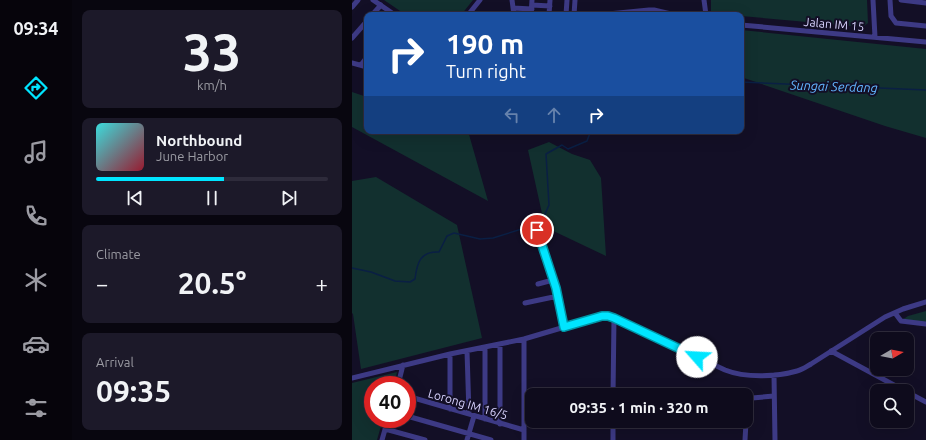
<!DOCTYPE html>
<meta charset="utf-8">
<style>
:root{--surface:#0e0b1c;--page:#1c1929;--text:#f1f3f6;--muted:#9b9ba3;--line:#2e2b3b;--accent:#00e5ff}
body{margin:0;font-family:Ubuntu,sans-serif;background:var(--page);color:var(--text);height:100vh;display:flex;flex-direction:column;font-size:15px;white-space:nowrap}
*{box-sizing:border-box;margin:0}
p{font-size:13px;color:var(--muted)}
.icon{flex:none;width:22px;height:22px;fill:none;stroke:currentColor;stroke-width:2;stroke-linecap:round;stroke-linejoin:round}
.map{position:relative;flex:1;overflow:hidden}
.panel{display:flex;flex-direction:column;gap:10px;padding:10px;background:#08060f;width:280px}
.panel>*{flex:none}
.top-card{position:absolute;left:12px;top:12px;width:380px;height:122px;border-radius:8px;box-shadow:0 4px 16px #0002,0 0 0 1px var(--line);background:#1a4fa0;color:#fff;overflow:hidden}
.needle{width:26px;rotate:80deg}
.buttons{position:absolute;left:518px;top:332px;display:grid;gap:8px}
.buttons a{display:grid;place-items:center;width:44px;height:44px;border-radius:8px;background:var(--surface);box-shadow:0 4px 16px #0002,0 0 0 1px var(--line);font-size:20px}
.speed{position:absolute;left:12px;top:376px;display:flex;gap:8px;font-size:20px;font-weight:700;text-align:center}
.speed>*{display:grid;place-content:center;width:52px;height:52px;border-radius:50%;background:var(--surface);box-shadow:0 4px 16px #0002,0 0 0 1px var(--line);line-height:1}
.speed .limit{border:6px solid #d22;background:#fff;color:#111}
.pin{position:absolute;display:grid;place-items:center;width:34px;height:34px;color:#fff;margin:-17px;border:2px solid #fff;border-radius:50%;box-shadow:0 1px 4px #0007}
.me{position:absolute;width:44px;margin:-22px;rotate:296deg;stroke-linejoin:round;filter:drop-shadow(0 0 3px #0008)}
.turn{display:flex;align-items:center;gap:14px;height:84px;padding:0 16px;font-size:18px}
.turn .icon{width:52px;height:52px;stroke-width:2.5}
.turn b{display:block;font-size:28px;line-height:34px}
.lanes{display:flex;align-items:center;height:38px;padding:0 16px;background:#0003;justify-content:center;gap:20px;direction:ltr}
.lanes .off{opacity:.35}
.big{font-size:30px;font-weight:600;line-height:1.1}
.panel .widget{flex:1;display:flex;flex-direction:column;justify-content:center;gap:6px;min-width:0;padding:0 14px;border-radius:8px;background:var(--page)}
.panel .dial{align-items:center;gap:0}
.dial b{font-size:52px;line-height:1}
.song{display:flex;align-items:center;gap:12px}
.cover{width:48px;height:48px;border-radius:6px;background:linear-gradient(135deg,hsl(180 70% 55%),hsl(350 70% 35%))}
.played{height:4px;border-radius:2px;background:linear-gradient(90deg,var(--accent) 55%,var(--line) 55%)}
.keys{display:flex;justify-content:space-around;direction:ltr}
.heat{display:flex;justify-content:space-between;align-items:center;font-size:22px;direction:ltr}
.trip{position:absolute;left:173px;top:388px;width:228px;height:40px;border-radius:8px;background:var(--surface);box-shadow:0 4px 16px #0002,0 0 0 1px var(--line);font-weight:600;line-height:40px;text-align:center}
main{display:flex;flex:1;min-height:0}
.tab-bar{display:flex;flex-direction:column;width:72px;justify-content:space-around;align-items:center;background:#06040b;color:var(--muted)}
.tab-bar .icon{width:28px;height:28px}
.tab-bar .active{color:var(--accent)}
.tab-bar b{font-size:18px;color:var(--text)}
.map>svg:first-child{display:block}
</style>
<main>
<nav class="tab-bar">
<b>09:34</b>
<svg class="icon active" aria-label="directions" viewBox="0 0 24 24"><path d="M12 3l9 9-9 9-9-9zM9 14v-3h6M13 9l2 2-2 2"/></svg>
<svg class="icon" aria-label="music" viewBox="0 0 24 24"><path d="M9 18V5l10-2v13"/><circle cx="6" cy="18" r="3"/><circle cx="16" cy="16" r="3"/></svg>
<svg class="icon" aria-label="phone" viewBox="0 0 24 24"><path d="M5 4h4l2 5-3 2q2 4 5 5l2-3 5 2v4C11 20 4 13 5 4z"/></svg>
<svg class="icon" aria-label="climate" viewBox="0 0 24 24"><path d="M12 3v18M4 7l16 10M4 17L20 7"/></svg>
<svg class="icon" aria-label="car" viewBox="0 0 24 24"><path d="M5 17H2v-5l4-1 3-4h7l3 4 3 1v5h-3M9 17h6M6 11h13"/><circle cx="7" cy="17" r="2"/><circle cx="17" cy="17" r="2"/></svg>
<svg class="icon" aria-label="filters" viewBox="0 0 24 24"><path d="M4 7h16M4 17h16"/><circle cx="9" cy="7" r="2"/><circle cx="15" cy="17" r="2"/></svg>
</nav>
<section class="panel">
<div class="widget dial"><b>33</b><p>km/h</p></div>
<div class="widget">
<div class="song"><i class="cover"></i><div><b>Northbound</b><p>June Harbor</p></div></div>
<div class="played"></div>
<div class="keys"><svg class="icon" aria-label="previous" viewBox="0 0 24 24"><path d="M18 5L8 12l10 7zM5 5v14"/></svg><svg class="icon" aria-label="pause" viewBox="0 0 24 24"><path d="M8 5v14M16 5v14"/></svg><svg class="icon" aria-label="next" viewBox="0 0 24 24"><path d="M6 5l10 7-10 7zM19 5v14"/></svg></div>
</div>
<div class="widget"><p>Climate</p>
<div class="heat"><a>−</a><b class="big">20.5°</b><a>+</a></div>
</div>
<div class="widget"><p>Arrival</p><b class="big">09:35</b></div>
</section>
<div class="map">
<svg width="574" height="440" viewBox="0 0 574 440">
<rect width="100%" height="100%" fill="#130f26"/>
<path fill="#12302f" d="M32 0H121L109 15H54Z
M359 0H515L516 23 511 27 389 16V15L359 14Z
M389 30 574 49V138L533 126 389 77Z
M0 92 15 97V131H116L136 201 0 127Z
M197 142 220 154 238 160 249 178 254 256 193 227 176 150Z
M24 177 105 225 130 338 9 369 1 314 0 313V181Z
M574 311V322L550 320 556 316Z
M45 372 42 385H21V419H31L25 440H0V383Z"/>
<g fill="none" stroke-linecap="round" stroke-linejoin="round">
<path stroke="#0a1f44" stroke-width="1.5" d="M389 82 574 90
M0 268 19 272 43 281 58 282 63 279C65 263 68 251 87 252L95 236 102 233 128 239 141 238 189 223 197 205 194 154 210 145 216 149 235 141 238 133 241 131"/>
<path stroke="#3d3a85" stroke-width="5" d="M21 0 43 15
M160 0 162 15
M352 0 354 15
M521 0 523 37
M538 0 539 16 544 23 574 26
M549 0 574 3
M180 5 198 6
M0 7 6 0
M161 8 180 9
M256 14 297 10H302L323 15
M20 15 29 5
M116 15 128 0
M179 15 180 0
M197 15 198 0
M214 15 215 0
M222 15 223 0
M389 25 574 42
M0 38 15 21
M0 63 15 67
M9 65 15 57
M185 230 201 280 206 296 212 327
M186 284 201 280
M173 303 206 296
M543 313 549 321 574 324
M148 344V424
M133 347V419
M115 351 117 414
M479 351 553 391
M98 354V409
M422 375 423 440
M0 378 98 354 172 339 250 316H256L262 318 373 370C393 378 424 377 445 371 450 370 454 367 459 364L533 317 551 309 574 302
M46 385 51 365
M555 392 574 402
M261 395 262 318
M55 396 172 430
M55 416 139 440
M261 421V440
M33 429 73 440
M30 440 36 419
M115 440 122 416
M172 440V339
M393 440 395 405 397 400 400 398 422 396"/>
</g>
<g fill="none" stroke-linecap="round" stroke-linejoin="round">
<defs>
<path id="route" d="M185 230 204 288 212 327 250 316H256L262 318 345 357"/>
</defs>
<use href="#route" stroke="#0095a6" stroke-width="10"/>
<use href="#route" stroke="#00e5ff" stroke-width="7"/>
</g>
<g text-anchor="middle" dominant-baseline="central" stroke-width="4" stroke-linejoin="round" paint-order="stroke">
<g font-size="12" fill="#d9d4ff" stroke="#130f26">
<text transform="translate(482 24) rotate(5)">Jalan IM 15</text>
<text transform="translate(116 404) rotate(16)">Lorong IM 16/5</text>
</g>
<g font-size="13" font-style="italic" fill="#62b6ff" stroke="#130f26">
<text transform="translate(482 86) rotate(2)">Sungai Serdang</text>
</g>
</g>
</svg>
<div class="buttons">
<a><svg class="needle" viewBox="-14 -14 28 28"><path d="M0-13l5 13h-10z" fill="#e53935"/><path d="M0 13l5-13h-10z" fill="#9b9ba3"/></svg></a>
<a><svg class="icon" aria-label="search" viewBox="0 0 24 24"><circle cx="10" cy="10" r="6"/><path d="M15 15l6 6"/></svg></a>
</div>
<div class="speed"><div class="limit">40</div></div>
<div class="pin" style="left:185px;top:230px;background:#d93025"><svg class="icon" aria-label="arrive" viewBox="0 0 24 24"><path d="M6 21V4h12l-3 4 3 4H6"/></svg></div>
<svg class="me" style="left:345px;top:357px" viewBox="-20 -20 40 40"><circle r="19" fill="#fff"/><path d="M0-13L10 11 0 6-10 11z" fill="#00e5ff"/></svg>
<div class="trip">09:35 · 1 min · 320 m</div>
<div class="top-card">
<div class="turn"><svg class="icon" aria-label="right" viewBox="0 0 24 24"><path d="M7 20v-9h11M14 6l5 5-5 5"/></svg><div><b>190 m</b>Turn right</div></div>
<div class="lanes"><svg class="icon off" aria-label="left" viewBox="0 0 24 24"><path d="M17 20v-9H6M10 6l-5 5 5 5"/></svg><svg class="icon off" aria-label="ahead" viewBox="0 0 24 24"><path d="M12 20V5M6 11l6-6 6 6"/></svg><svg class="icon" aria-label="right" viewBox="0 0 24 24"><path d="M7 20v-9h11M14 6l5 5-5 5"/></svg></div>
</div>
</div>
</main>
